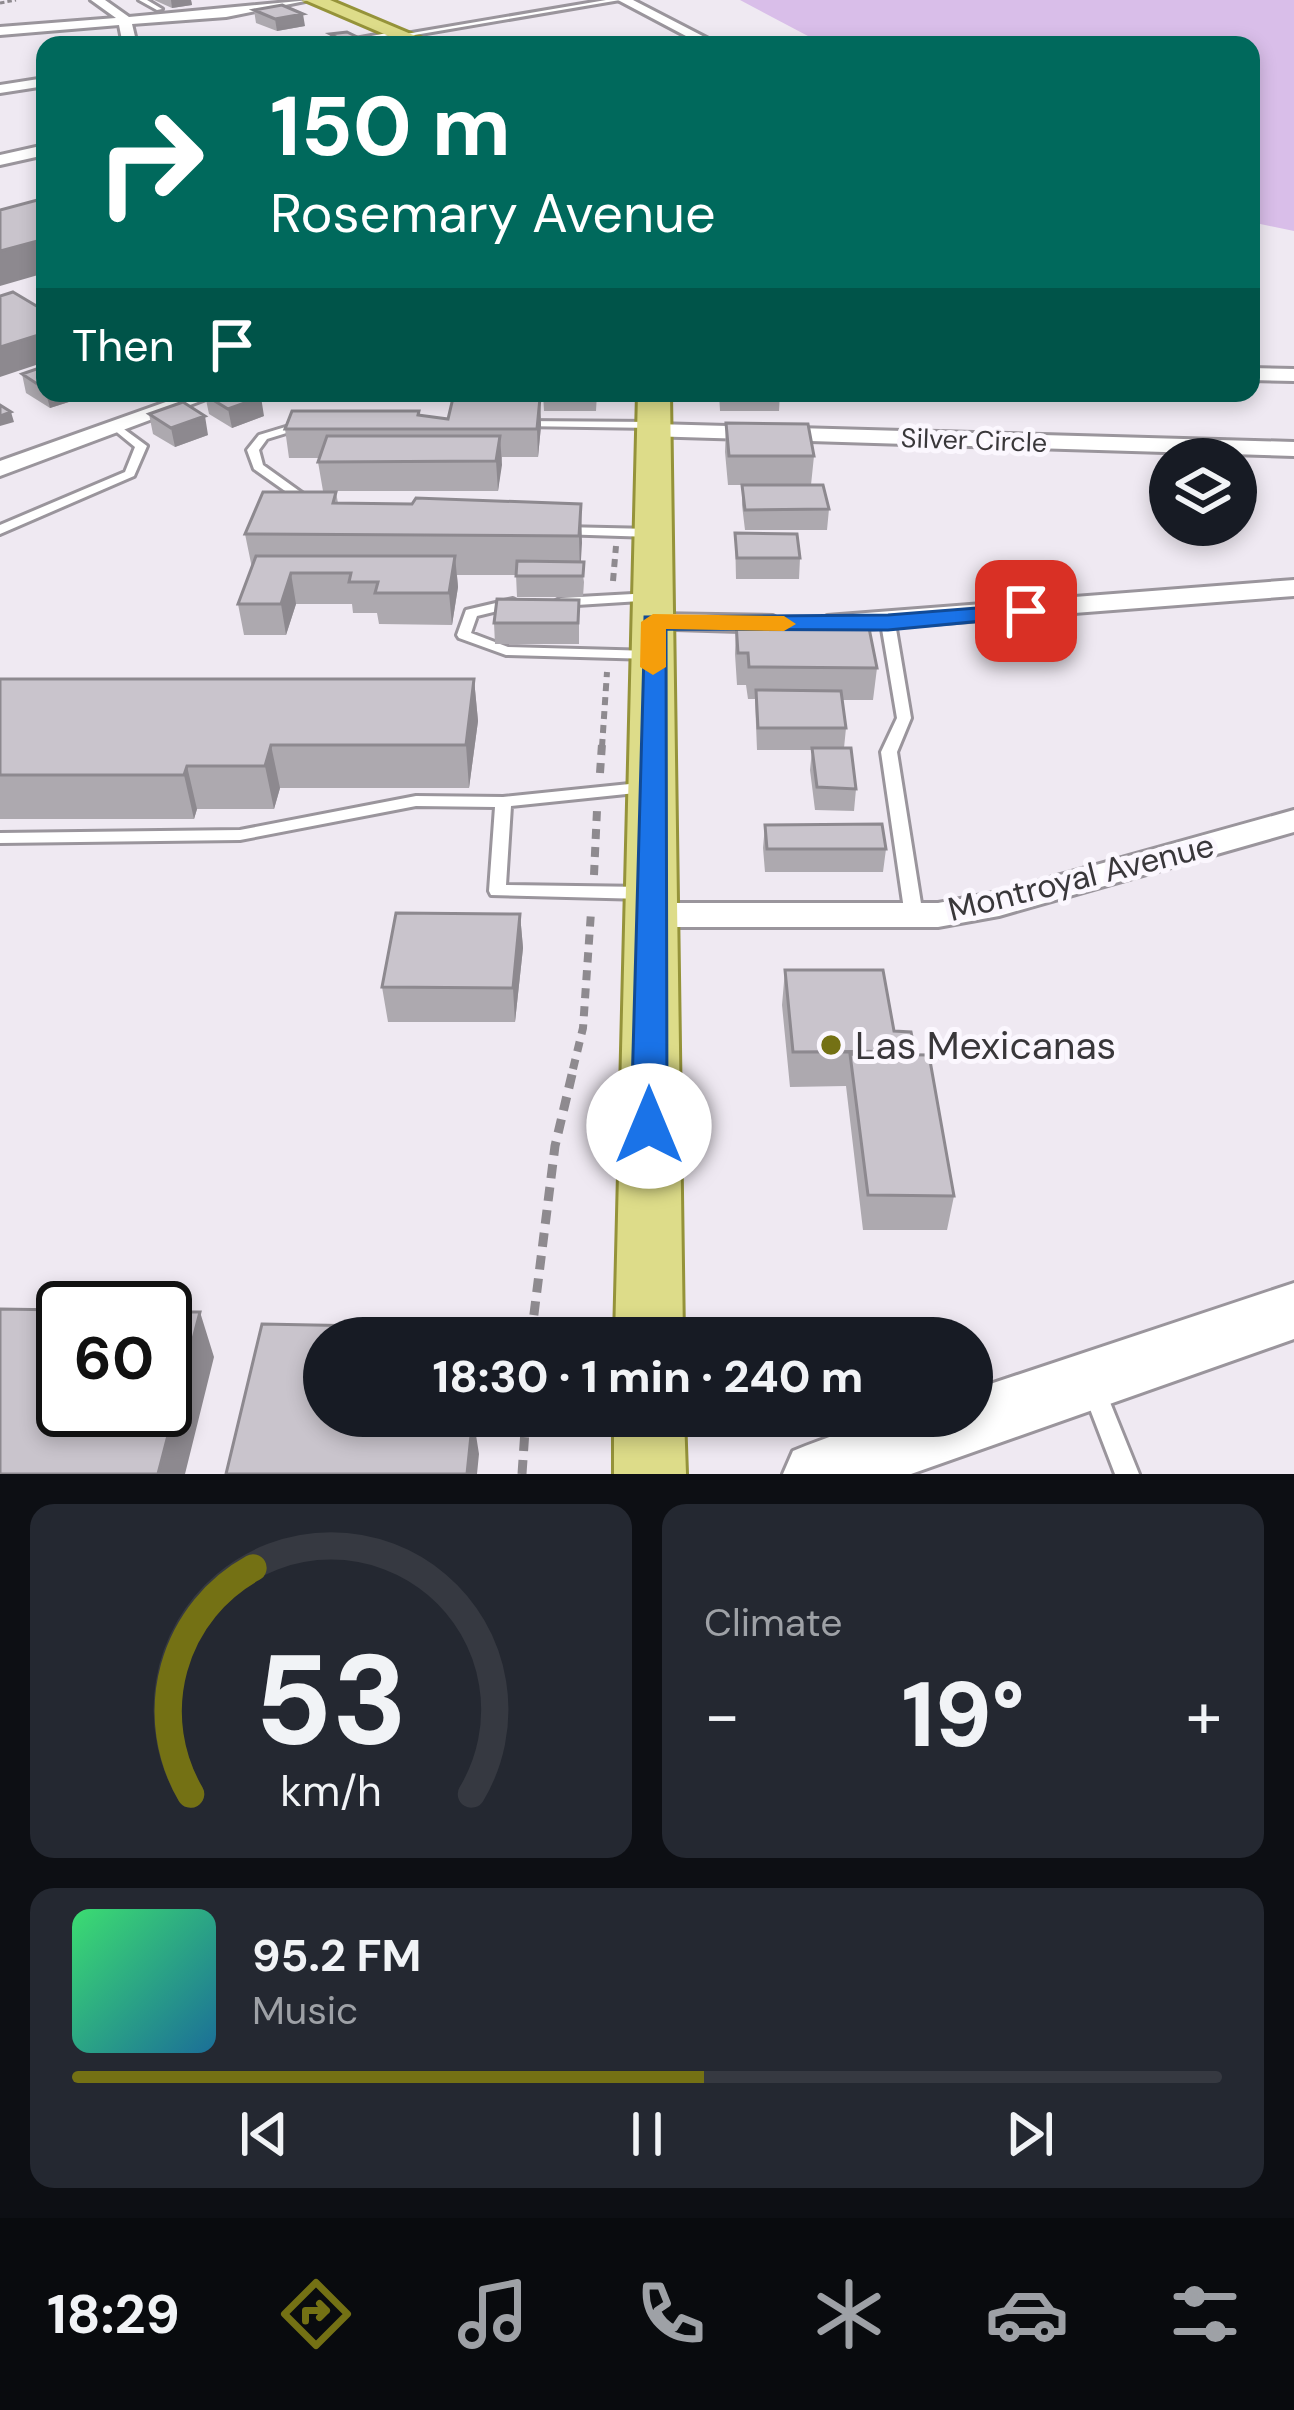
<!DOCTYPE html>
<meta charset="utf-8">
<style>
:root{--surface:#171b24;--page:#242831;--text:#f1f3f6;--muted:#9ea1a6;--line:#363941;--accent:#747114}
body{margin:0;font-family:"DM Sans",sans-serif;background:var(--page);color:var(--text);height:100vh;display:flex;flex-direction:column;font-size:45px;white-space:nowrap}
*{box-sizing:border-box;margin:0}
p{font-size:39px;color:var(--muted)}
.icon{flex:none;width:66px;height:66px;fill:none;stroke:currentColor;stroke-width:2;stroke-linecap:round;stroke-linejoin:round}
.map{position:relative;height:1474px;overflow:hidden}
.side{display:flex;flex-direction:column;gap:30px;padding:30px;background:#0d0f14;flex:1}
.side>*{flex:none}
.banner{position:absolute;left:36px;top:36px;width:1224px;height:366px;border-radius:24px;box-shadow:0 6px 18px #0003;background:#00695c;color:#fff;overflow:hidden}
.fabs{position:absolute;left:1149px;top:438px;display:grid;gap:24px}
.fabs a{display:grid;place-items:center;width:108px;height:108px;border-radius:50%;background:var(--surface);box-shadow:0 6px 18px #0003;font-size:60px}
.speed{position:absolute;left:36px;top:1281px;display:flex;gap:24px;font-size:60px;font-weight:700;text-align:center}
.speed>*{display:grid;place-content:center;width:156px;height:156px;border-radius:50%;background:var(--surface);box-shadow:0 6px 18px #0003;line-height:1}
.speed .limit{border:6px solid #111;border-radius:18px;background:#fff;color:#111}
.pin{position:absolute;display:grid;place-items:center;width:102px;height:102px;color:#fff;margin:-51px;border-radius:24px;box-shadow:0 6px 18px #0006}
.me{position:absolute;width:132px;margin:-66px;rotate:0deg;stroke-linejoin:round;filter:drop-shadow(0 0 9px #0008)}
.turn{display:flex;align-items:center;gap:42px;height:252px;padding:0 36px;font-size:54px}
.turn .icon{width:156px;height:156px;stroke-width:2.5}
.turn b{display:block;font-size:84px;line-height:102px}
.then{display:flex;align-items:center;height:114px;padding:0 36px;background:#0003;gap:24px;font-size:45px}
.big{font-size:90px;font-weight:800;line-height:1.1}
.side .widget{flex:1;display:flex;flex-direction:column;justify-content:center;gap:18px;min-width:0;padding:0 42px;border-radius:24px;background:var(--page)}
.side .dial{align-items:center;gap:0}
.dial svg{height:312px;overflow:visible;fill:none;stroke:var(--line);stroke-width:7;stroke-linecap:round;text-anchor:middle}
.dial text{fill:var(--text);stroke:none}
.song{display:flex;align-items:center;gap:36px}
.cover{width:144px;height:144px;border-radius:18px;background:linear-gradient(135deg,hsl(140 70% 55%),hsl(200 70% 35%))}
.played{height:12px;border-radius:6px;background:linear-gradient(90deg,var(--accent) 55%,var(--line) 55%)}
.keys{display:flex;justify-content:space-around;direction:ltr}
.heat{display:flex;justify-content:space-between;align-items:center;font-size:66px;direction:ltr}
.side .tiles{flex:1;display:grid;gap:30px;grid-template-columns:1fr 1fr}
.widget:last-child{grid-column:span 2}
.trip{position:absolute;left:303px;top:1317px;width:690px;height:120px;border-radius:60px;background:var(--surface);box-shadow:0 6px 18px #0003;font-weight:800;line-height:120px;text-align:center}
.tab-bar{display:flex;height:192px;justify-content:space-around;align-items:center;background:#090b0e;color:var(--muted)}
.tab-bar .icon{width:84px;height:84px}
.tab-bar .active{color:var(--accent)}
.tab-bar b{font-size:54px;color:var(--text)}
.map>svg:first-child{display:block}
</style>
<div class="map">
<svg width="1294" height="1474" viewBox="0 0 1294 1474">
<rect width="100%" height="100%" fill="#efe9f2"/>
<path fill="#d9bee9" d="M740 0H1294V231L1251 222V45H825Z"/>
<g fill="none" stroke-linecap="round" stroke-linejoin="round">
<defs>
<path id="lane" d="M139 0H147L162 9 157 10Z
M606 0H620L403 37 400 35Z
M398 31 396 34 336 45H323Z
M523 421 654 422 660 425 654 428 519 426V422Z
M302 422 308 425 306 427 267 439 259 450 263 465 309 498 311 501 305 505 254 469 247 450 259 435Z
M117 424 147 446 134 476 0 534V525L125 472 135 447 113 429V425Z
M562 527 652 529 658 533 652 537 558 534V528Z
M651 593 656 594 658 597 656 600 561 606 554 602 561 598Z
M513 599 520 603 518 606 477 616 471 633 508 647 652 651 659 655 652 659 506 655 459 638 457 635 466 610Z
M888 619 895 623 911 718 897 752 923 916 920 920H908L905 916 881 752 897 718 881 623Z
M649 782 657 787 655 791 511 806 506 885 645 887 651 889 653 893 651 897 645 899 491 895 489 891 495 807 416 806 240 840 0 843V833L240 830 416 796 503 797Z
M1093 1377 1101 1380 1139 1474H1115L1082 1388 1085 1380Z"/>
<path id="street" d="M91 0H105L129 17 310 0 226 17 132 24 137 45H123L119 25 0 35V27L116 18Z
M618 0H633L720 45H703Z
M45 78V86L0 93V85Z
M45 145V155L0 165V155Z
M1251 368 1294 369V381L1251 380Z
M191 393H222L0 476V461Z
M655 424 1294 442V456L647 436V426Z
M1294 580V596L827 632 813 624 827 616Z
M653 614 773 616 787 624 773 632 643 628 639 622Z
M1294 810V832L999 916 938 927H650L638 924 633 915 638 906 650 903H938L999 892Z"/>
<path id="secondary" d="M1294 1283V1339L911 1474H783L793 1451C864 1422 897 1416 972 1416V1390Z"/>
<path id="primary" d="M305 0H330L437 45H410Z
M638 393H670L683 1338H615Z
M614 1416H684L686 1474H614Z"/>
</defs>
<use href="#lane" stroke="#9a959c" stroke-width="6"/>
<use href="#street" stroke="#9a959c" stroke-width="6"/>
<use href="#secondary" stroke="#9a959c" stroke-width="6"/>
<use href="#primary" stroke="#95933a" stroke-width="6"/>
<path stroke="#8e8a8f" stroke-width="3" stroke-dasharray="4.5 3" stroke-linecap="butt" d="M0 3 16 0"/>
<path stroke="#8e8a8f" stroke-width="6" stroke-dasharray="8 6" stroke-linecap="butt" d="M613 581 616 546
M602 747 607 672"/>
<path stroke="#8e8a8f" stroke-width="8" stroke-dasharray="10 8" stroke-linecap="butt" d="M600 773 602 744
M594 875 597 810
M573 1069 583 1028 591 912"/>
<path stroke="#8e8a8f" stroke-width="9" stroke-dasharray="14 9" stroke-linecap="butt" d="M531 1338 555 1146 574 1066
M522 1474 526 1416"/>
<use href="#lane" fill="#fff" fill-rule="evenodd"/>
<use href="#street" fill="#fff" fill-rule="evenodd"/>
<use href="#secondary" fill="#fff" fill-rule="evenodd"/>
<use href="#primary" fill="#dddc89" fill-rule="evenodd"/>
</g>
<path fill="#ada9af" d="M154 0H191L192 5 172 8Z
M254 10 305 26 277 31 256 23Z
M330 34 372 44 373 45H331Z
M45 366V393H74L75 400 50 408 26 393 22 374Z
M543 393H597L596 411H544Z
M719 393H820H780L779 411H720Z
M205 395 264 416 232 428 209 414Z
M540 398 541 426 538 457H502L498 491H323L318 462 320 458H289L285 429 420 416 448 419Z
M149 414 208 435 175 447 153 434Z
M726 423 814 456 811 485 829 509 827 530H745L742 505V485H728L725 452Z
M336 492 338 503 581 504V562L584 582 583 597H517L516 575H457L458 587 452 625 379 624 377 613H353L352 604H296L286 635H244L238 604 252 568 245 534Z
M735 533 800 558 799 579H736Z
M579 600V644H495L494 623Z
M736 623 877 668 873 700H842L846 728 844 748 856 789 854 811 815 810 810 770 812 750H757L755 699H748L746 685H737L735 654Z
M0 679H474L478 721 469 788H280L274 809H197L194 819H0Z
M765 825 886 849 883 872H765L763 848Z
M520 914 523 948 515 1022H388L382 987Z
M785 970 894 1031 915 1051 954 1196 947 1230H863L846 1086 790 1087 782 1005Z"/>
<path fill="#8d898f" d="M171 0H191L192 5 172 8Z
M303 14 305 26 277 31 275 19Z
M45 239V273L0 286V251Z
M45 333V362L0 377V347Z
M46 393H74L75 400 50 408Z
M261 397 264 416 232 428 228 409Z
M540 398 541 426 538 457 537 429Z
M11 412 14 422 0 426V416Z
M205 416 208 435 175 447 171 428Z
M500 436 502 465 498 491 496 461Z
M581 504 582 543 580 576 579 536Z
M455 556 458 587 452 625 449 593Z
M291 573 296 604 286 635 281 604Z
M474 679 478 721 469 788 466 745Z
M271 745 280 788 274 809 265 766Z
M187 766 197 809 194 819 184 775Z
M520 914 523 948 515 1022 513 988Z
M200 1312 214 1357 185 1474H158Z
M473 1416 479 1454 477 1474H467Z"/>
<path fill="#c9c4cc" stroke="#8d898f" stroke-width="3" d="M282 5 303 14 275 19 254 10Z
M347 32 372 44 352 45 330 34Z
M45 198V239L0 251V210Z
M13 292 45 311V333L0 347V296Z
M45 366V389L22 374Z
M210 393H254L261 397 228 409 205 395Z
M453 398H540L537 429H285L292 411H419L418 415 448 419Z
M183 402 205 416 171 428 149 414Z
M0 405 11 412 0 416Z
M726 423 808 424 814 456H729Z
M327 436H500L496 461 318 462Z
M742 485H823L829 509 745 510Z
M263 492H336L333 503 412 504 416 498 581 504 579 536 245 534Z
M735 533 797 534 800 558H737Z
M256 556H455L449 593H375L378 582H349L351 573H291L281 604H238Z
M517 561 584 562 583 576H516Z
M497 599 579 600 578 623H494Z
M736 623H868L877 668 749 667 748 653H738Z
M0 679H474L466 745H271L265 766H187L184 775H0Z
M756 690 841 691 846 728H758Z
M812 748H851L856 789 817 787Z
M882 824 886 849H767L765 825Z
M396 913 520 914 513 988 382 987Z
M785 970H883L894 1031 911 1032 915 1051 793 1052Z
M850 1054 929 1055 954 1196 868 1195Z
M0 1309 63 1310V1410H165V1312H200L158 1474H0Z
M262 1324 415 1327 413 1338H324V1416H473L467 1474H226Z"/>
<path fill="#1a73e8" stroke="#114b97" stroke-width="3" d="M1026 604 1035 606V616L888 630 666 629 667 1126 661 1136 649 1140 636 1136 631 1126 645 617 888 615Z"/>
<path fill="#f59e0b" d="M653 614 784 616 796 624 784 631 666 629V667L653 675 640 667 641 622Z"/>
<circle fill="#747114" stroke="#fbf7fe" stroke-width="4.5" cx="831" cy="1045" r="12"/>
<g text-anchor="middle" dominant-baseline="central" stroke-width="10" stroke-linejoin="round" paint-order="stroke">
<g font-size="27" fill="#39373a" stroke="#fbf7fe">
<text transform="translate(974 440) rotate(2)">Silver Circle</text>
</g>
<g font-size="33" fill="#39373a" stroke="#fbf7fe">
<text transform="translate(1081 877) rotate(-14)">Montroyal Avenue</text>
</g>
<g font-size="39" fill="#39373a" stroke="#fbf7fe" text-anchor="start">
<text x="855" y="1045">Las Mexicanas</text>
</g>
</g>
</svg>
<div class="fabs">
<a><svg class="icon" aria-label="layers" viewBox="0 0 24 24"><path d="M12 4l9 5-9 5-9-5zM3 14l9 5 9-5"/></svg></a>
</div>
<div class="speed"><div class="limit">60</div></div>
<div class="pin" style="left:1026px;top:611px;background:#d93025"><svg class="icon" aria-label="arrive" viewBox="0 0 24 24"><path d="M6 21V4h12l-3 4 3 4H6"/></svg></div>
<svg class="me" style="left:649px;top:1126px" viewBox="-20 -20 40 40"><circle r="19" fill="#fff"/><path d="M0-13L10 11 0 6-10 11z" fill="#1a73e8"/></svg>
<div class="trip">18:30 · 1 min · 240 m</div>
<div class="banner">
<div class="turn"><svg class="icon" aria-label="right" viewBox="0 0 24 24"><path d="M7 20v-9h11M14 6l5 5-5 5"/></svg><div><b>150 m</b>Rosemary Avenue</div></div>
<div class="then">Then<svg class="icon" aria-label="arrive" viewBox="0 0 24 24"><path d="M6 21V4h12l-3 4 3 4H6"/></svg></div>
</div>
</div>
<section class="side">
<div class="tiles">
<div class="widget dial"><svg viewBox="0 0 100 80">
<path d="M14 69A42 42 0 1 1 86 69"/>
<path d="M14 69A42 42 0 0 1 30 11" stroke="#747114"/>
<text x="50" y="56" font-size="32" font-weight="700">53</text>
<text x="50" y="72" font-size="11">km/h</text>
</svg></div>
<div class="widget"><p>Climate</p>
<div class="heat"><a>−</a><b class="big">19°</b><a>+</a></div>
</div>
<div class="widget">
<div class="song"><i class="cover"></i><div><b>95.2 FM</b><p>Music</p></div></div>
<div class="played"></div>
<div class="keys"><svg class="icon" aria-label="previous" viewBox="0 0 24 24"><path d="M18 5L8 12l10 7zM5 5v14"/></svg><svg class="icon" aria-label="pause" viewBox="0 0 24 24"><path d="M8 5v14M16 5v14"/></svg><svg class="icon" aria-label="next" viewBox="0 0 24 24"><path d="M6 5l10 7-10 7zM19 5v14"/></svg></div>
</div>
</div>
</section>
<nav class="tab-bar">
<b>18:29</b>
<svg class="icon active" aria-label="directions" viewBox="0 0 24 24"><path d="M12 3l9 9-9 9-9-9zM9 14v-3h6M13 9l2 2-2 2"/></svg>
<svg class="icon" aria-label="music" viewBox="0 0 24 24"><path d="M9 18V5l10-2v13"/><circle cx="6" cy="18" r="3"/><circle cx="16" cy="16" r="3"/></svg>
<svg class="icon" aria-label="phone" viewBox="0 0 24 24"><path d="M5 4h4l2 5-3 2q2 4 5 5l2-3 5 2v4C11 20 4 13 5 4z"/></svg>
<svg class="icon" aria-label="climate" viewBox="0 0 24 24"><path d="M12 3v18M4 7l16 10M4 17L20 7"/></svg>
<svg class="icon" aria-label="car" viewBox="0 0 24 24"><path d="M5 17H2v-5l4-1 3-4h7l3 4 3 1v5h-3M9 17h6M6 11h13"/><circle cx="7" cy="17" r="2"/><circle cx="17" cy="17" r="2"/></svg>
<svg class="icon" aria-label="filters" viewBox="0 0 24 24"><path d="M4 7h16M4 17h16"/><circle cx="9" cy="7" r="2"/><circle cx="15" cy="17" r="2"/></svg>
</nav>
